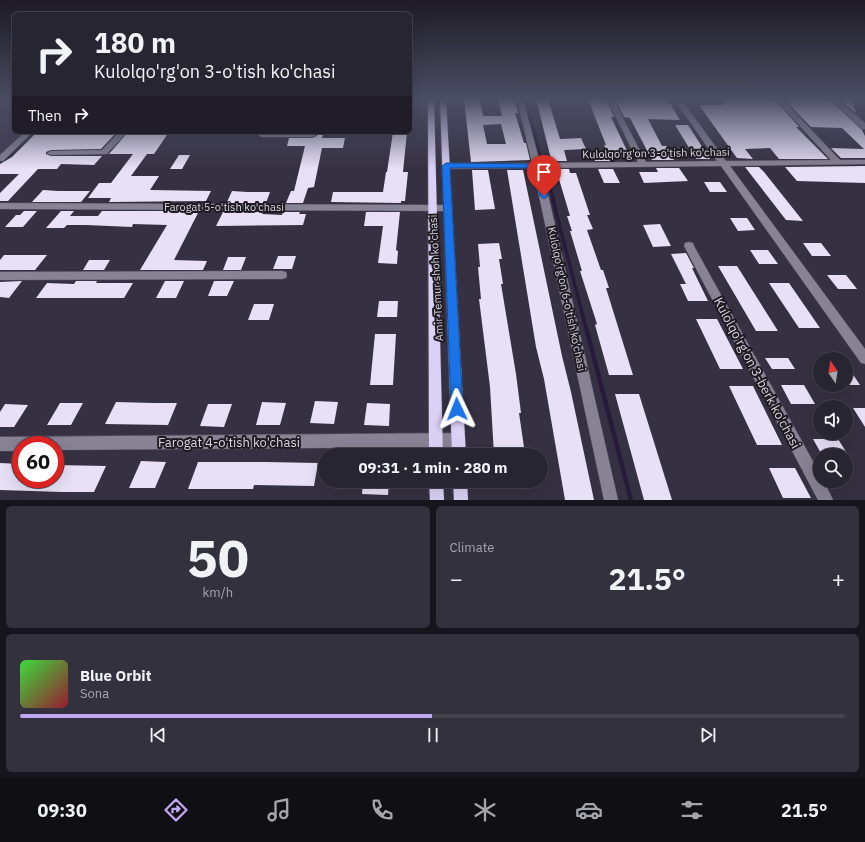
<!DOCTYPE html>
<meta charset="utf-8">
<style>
:root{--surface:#282532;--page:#34313e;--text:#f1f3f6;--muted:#a5a5ac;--line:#44424d;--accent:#c1a8f3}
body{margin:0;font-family:"IBM Plex Sans",sans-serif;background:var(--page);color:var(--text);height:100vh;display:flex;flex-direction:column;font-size:15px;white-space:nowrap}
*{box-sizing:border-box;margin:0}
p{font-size:13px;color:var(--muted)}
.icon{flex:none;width:22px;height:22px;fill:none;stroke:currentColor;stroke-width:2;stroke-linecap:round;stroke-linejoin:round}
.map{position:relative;height:500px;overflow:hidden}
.details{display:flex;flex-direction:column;gap:6px;padding:6px;background:#16141c;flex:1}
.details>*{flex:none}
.top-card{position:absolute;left:12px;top:12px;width:400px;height:122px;border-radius:6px;box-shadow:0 4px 16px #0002,0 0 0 1px var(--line);background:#282532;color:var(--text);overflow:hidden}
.needle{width:26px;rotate:347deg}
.controls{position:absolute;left:813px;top:352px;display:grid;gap:8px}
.controls a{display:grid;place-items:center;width:40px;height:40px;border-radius:50%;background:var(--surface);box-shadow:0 4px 16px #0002,0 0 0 1px var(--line);font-size:20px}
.speed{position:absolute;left:12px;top:436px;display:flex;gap:8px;font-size:20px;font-weight:700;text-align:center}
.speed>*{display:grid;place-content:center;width:52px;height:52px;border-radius:50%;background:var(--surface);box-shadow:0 4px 16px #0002,0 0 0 1px var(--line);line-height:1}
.speed .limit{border:6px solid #d22;background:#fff;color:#111}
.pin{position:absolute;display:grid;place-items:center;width:34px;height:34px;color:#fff;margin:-41px -17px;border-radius:50% 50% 50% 0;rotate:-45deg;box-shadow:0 0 4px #0007}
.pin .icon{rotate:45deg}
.me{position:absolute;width:44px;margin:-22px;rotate:358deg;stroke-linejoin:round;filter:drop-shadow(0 0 3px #0008)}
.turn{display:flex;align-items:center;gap:14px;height:84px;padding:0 16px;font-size:18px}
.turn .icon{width:52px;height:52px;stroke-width:2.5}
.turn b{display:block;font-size:28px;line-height:34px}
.then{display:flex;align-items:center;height:38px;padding:0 16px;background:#0003;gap:8px;font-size:15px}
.big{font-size:30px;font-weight:700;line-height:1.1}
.details .tile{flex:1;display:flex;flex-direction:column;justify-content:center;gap:6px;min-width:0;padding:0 14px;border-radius:6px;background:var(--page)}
.details .dial{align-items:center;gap:0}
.dial b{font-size:52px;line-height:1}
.song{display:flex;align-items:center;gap:12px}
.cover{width:48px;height:48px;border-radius:6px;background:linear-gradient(135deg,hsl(120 70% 55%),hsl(350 70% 35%))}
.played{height:4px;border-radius:2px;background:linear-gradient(90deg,var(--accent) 50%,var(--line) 50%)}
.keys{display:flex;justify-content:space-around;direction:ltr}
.heat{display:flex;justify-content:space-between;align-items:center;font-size:22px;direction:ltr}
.details .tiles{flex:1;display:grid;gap:6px;grid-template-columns:1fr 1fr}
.tile:last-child{grid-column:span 2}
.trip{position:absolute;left:318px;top:448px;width:230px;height:40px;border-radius:20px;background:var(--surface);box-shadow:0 4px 16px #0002,0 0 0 1px var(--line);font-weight:700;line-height:40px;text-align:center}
.tab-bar{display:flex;height:64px;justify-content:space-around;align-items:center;background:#100f14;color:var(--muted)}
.tab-bar .icon{width:28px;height:28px}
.tab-bar .on{color:var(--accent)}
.tab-bar b{font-size:18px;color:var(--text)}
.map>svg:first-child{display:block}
</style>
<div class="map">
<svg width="865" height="500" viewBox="0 0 865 500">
<rect width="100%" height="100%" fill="#363142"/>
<path fill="#3f374e" d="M0 99H14V132H24L0 154Z"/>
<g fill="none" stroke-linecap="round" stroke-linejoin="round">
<path stroke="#271b3c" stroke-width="3" d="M525 99 542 162
M545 168 554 201"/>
<path stroke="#271b3c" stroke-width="3.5" d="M553 200 587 332"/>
<path stroke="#271b3c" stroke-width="4.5" d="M587 331 631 500"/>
</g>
<path fill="#e7e0f6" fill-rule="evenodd" d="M464 99H480L483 116H502L498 99H514L518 113H515L524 143H526L530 160 471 162ZM501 124 506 144H487L483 125Z
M536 99H548L560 139 581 138 586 149 564 150 567 161H553L551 159Z
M588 99H606L614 117H611L630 157H609L604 145H606Z
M615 99 668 100 680 120 648 119 662 146H667L674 160H652L630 118 624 117Z
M720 99H774L799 127H796L828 159H779L770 148 745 149 753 159 737 158 699 105H724Z
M784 99H829L862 130 865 136V158H841L831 148 864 149 842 128 811 127Z
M839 99H851L856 113Z
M675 125H688L710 159H696Z
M117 132 101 149 51 150 46 152V154L51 156H102L94 165 61 164 57 169H38L8 201H0V193L19 174H0V164L12 157 36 133Z
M128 132H169L154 154H147L131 176H159L150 190 211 191 206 201 109 202 111 198H88L99 183H111L133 154H109Z
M313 132H324L322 138H345L343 148H322L314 187 308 188 303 203H286L291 191H294L305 146H287L289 138H312L317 136V134Z
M393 132H407L403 172H408L405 201H401V203L331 202 333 192H383L386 172H387Z
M591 151H606L610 161H595Z
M179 155H190L182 169H170Z
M865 166V183L797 181 785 167Z
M745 167H759L764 172 803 221 786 220Z
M656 168H679L688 181 644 183 639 172H658Z
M556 169H569L570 173H576L590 215H587L593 229 587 230 601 270H603L609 288H606L633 375H609L595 325 597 324 580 271H582L570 231H572L567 216H570Z
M598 169H613L620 183H604Z
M472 170H488L495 209 475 210Z
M507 170H523L562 356 571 392 594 500H565L544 379 536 347Z
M704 182H720L727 192H710Z
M43 190 58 191H90L81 202H32Z
M232 191 247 192H270L266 203H228L227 202Z
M24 211H37L23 227H5L16 215H20Z
M61 211H74L70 216H98L102 211H199L174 260 207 261 203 270H140L167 225 133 224 132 227 86 225H67L64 228H46Z
M223 212H263L262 214 282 215 283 212H300L299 214H306L303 225 216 226Z
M366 212H400L396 250 398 251 397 264 378 263 383 226H364Z
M730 218H747L755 230 738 231Z
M660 224 671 246 653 247 643 225Z
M499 243 502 259H499L503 284H501L516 374 521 413H519L525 454 494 455 490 387 479 299H481L478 267H480L478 244Z
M803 243H821L831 256H812Z
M750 250H768L778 264H759Z
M686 253 694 268H692L708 301H688L680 284H686L671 254Z
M4 255H47L35 270H0V260Z
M278 256H296L292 269H273Z
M228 257H246L241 270H223Z
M89 260H110L104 270H83Z
M718 266H737L778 331H756Z
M827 275H846L857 289H838Z
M22 281 9 298 0 297V282Z
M76 281H97L96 283H133L124 298H36L47 283 74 284Z
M165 281H184L176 298H156Z
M214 281H234L227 296H208Z
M769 283H789L820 328H799Z
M379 301H398L397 317H377Z
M254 304H274L269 320H248Z
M696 319H717L743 369H720Z
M375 334H396L393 385H370Z
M765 358H788L795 369H772Z
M846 364 860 385H846Z
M781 385H804L815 404H791Z
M729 386H753L782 445H757Z
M615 394H639L672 500H644Z
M315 401 338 402 334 424 310 423Z
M116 402 154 403H177L168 425 105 424Z
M262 402 286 403 280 425H256Z
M60 403H83L71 425H47Z
M367 403 390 404 389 426 364 425Z
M5 404 28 405 14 427H0V412Z
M208 404H232L224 427 200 426Z
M853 408H865V427Z
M813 439H838L848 455H822Z
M141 461 166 462 155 488H129Z
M198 462H266L318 463 314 486 254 485 253 489H188Z
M0 463 21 464V479H55V465L106 466 94 492H62L0 490Z
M769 468H795L811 498H783Z
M363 481H389L388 495 362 494Z"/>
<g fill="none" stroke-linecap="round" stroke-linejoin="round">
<defs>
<path id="minor" d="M517 99H523L540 163 638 162 607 99H613L646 162 717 161 674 99H681L726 161 831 160 775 99H782L840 160H865V164L730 166 865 349V364L861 363 721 166 542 168 618 500H604L533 168 446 169 442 166 446 163H532Z
M830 99H837L865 123V129H862Z
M25 132H33L3 161H0V155Z
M119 132H127L107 154 51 155 47 153 51 151 102 150Z
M259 132 312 133 316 135 312 137H262L258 135Z
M0 203 448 205 453 208 448 211 0 209Z
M689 242 693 243 694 246 820 474V481H824L833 500H818L684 246 685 243Z
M282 271 286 272 287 275 286 278 282 279 0 280V272Z
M458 433 463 435 465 440 463 445 458 447 55 450V445H21V451H0V437Z"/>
<path id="major" d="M428 99H434L443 455H429Z
M440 99H446L466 455H452Z
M429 481H443L444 500H430Z
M453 481H467L468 500H454Z"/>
</defs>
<use href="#minor" stroke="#544f5f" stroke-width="1"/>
<use href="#major" stroke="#544f5f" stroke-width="1"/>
<use href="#minor" fill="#878294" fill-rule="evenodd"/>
<use href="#major" fill="#dbd0f5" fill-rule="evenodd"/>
</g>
<linearGradient id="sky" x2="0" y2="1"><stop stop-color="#1e1b24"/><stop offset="0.59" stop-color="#4c4e65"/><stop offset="1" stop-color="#4c4e65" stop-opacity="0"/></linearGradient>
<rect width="865" height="169" fill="url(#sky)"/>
<path fill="#1a73e8" stroke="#114b97" d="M446 163 540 164 548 196 544 199 540 196 534 168H450L463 409 461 413 457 415 453 413 451 409 442 166Z"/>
<g text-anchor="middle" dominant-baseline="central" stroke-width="4" stroke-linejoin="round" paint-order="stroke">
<g font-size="11" fill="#dad6e1" stroke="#1d1a22">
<text transform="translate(656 153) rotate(-1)">Kulolqo'rg'on 3-o'tish ko'chasi</text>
<text x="224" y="207">Farogat 5-o'tish ko'chasi</text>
<text transform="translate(436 278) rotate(-93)">Amir Temur shoh ko'chasi</text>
<text transform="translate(567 299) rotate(78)">Kulolqo'rg'on 6-o'tish ko'chasi</text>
</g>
<g font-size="13" fill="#dad6e1" stroke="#1d1a22">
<text transform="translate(757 373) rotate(62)">Kulolqo'rg'on 3-berk ko'chasi</text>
<text x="229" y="442">Farogat 4-o'tish ko'chasi</text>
</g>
</g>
</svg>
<div class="controls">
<a><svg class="needle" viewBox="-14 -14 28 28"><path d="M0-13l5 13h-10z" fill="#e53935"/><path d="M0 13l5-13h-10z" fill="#a5a5ac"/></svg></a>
<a><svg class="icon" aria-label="sound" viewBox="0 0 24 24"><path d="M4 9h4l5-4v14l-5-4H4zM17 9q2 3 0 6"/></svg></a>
<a><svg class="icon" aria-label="search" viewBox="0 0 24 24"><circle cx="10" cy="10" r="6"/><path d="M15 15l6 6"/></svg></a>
</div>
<div class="speed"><div class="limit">60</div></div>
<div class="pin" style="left:544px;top:196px;background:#d93025"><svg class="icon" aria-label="arrive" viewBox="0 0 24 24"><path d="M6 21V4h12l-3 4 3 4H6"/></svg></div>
<svg class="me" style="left:457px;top:409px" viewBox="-20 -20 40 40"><path d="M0-17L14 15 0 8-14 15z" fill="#1a73e8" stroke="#fff" stroke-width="4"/></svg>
<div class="trip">09:31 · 1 min · 280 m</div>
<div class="top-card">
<div class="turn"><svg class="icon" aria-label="right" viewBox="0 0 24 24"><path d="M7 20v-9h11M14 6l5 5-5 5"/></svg><div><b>180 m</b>Kulolqo'rg'on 3-o'tish ko'chasi</div></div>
<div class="then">Then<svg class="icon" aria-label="right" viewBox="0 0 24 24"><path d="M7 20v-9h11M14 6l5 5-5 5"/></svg></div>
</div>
</div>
<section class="details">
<div class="tiles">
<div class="tile dial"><b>50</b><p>km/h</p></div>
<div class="tile"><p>Climate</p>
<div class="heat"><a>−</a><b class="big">21.5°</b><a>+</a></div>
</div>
<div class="tile">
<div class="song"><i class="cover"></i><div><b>Blue Orbit</b><p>Sona</p></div></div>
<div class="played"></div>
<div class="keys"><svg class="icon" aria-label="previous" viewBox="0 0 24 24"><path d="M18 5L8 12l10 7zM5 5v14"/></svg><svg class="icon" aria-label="pause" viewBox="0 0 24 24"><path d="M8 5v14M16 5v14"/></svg><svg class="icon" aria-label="next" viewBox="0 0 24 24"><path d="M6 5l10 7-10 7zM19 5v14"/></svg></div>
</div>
</div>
</section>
<nav class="tab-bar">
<b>09:30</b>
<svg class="icon on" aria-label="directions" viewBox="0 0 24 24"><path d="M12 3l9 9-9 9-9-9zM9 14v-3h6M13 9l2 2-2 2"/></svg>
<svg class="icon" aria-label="music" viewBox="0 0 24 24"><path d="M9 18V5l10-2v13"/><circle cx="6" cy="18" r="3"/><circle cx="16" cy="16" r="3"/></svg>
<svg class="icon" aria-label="phone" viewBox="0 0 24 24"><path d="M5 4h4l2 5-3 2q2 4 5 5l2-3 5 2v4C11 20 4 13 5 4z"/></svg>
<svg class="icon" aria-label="climate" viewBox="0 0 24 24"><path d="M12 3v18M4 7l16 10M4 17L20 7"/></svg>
<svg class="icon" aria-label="car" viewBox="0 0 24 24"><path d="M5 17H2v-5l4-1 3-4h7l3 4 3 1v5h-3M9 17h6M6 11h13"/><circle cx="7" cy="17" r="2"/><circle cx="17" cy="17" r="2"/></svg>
<svg class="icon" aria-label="filters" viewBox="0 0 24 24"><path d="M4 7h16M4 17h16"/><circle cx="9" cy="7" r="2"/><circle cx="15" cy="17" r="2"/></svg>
<b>21.5°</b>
</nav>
